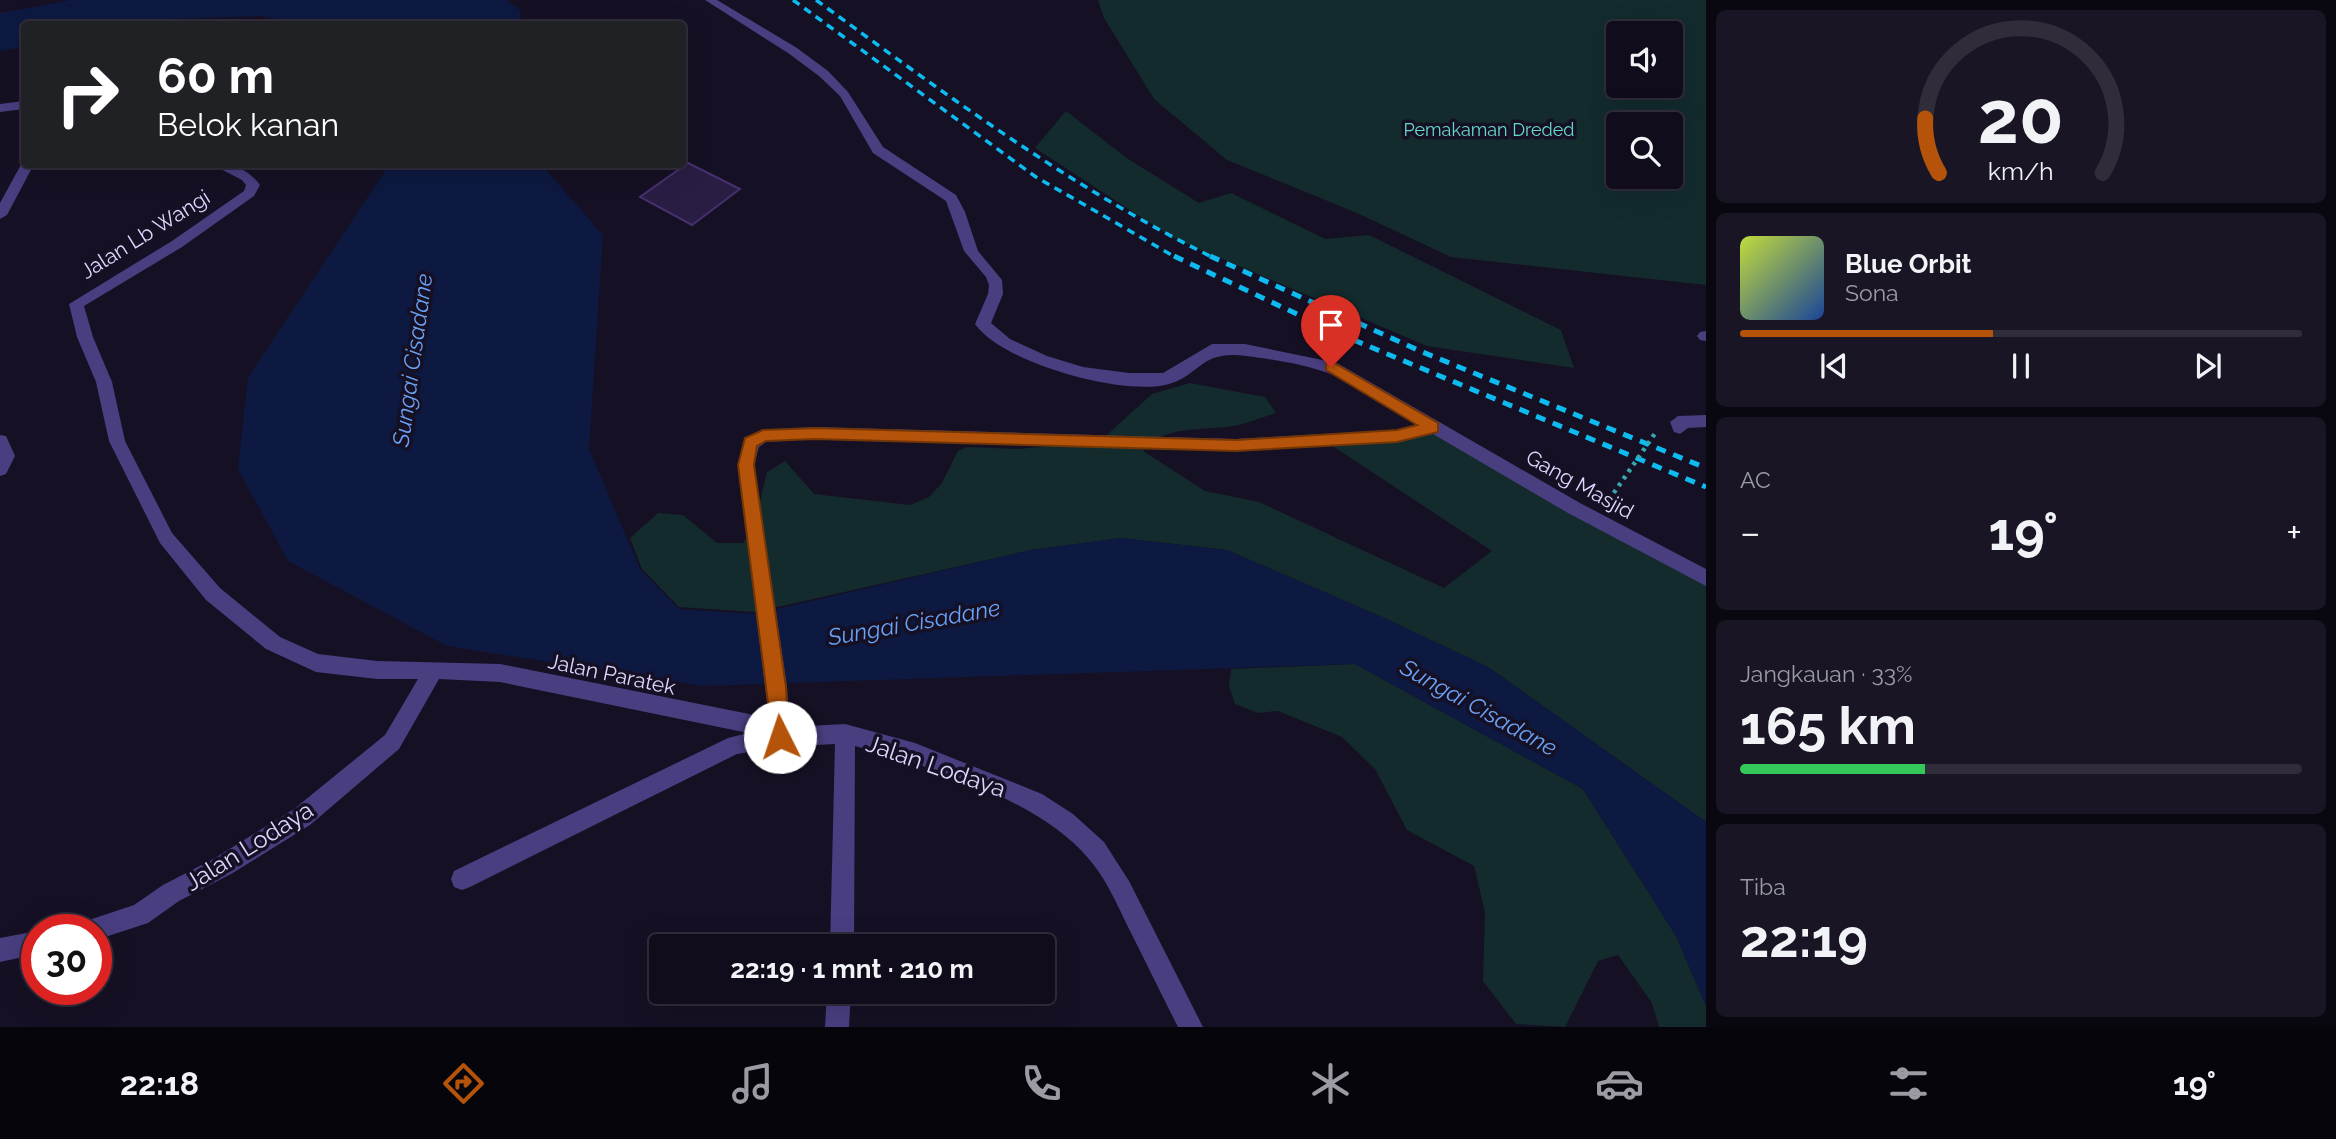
<!DOCTYPE html>
<html lang="id">
<meta charset="utf-8">
<style>
:root{--surface:#100c1b;--page:#191524;--text:#f1f3f6;--muted:#9c9ba3;--line:#302c3a;--accent:#b45309}
body{margin:0;font-family:Raleway,sans-serif;background:var(--page);color:var(--text);height:100vh;display:flex;flex-direction:column;font-size:26px;white-space:nowrap}
*{box-sizing:border-box;margin:0}
p{font-size:23px;color:var(--muted)}
.icon{flex:none;width:38px;height:38px;fill:none;stroke:currentColor;stroke-width:2;stroke-linecap:round;stroke-linejoin:round}
.map{position:relative;flex:1;overflow:hidden}
.side{display:flex;flex-direction:column;gap:10px;padding:10px;background:#09070f;width:630px}
.side>*{flex:none}
.top-card{position:absolute;left:21px;top:21px;width:665px;height:147px;border-radius:7px;box-shadow:0 7px 28px #0002,0 0 0 2px var(--line);background:#202124;color:#fff;overflow:hidden}
.buttons{position:absolute;left:1606px;top:21px;display:grid;gap:14px}
.buttons a{display:grid;place-items:center;width:77px;height:77px;border-radius:7px;background:var(--surface);box-shadow:0 7px 28px #0002,0 0 0 2px var(--line);font-size:35px}
.speed{position:absolute;left:21px;top:914px;display:flex;gap:14px;font-size:35px;font-weight:700;text-align:center}
.speed>*{display:grid;place-content:center;width:91px;height:91px;border-radius:50%;background:var(--surface);box-shadow:0 7px 28px #0002,0 0 0 2px var(--line);line-height:1}
.speed .limit{border:10px solid #d22;background:#fff;color:#111}
.pin{position:absolute;display:grid;place-items:center;width:60px;height:60px;color:#fff;margin:-72px -30px;border-radius:50% 50% 50% 0;rotate:-45deg;box-shadow:0 0 7px #0007}
.pin .icon{rotate:45deg}
.me{position:absolute;width:77px;margin:-38px;rotate:356deg;stroke-linejoin:round;filter:drop-shadow(0 0 5px #0008)}
.turn{display:flex;align-items:center;gap:24px;height:147px;padding:0 21px;font-size:32px}
.turn .icon{width:91px;height:91px;stroke-width:2.5}
.turn b{display:block;font-size:49px;line-height:60px}
.big{font-size:52px;font-weight:700;line-height:1.1}
.side .card{flex:1;display:flex;flex-direction:column;justify-content:center;gap:10px;min-width:0;padding:0 24px;border-radius:10px;background:var(--page)}
.side .dial{align-items:center;gap:0}
.dial svg{height:182px;overflow:visible;fill:none;stroke:var(--line);stroke-width:7;stroke-linecap:round;text-anchor:middle}
.dial text{fill:var(--text);stroke:none}
.song{display:flex;align-items:center;gap:21px}
.cover{width:84px;height:84px;border-radius:10px;background:linear-gradient(135deg,hsl(70 70% 55%),hsl(220 70% 35%))}
.played{height:7px;border-radius:4px;background:linear-gradient(90deg,var(--accent) 45%,var(--line) 45%)}
.keys{display:flex;justify-content:space-around;direction:ltr}
.heat{display:flex;justify-content:space-between;align-items:center;font-size:38px;direction:ltr}
.charge{height:10px;border-radius:5px;background:linear-gradient(90deg,#34c759 33%,var(--line) 0)}
.trip{position:absolute;left:649px;top:934px;width:406px;height:70px;border-radius:7px;background:var(--surface);box-shadow:0 7px 28px #0002,0 0 0 2px var(--line);font-weight:700;line-height:70px;text-align:center}
.tab-bar{display:flex;height:112px;justify-content:space-around;align-items:center;background:#06050b;color:var(--muted)}
.tab-bar .icon{width:49px;height:49px}
.tab-bar .current{color:var(--accent)}
.tab-bar b{font-size:32px;color:var(--text)}
main{display:flex;flex:1;min-height:0}
.map>svg:first-child{display:block}
</style>
<main>
<div class="map">
<svg width="1706" height="1027" viewBox="0 0 1706 1027">
<rect width="100%" height="100%" fill="#161024"/>
<path fill="#132b2d" fill-rule="evenodd" d="M1098 0H1706V285L1451 257 1357 213 1227 160 1154 99 1104 18ZM1619 33H1671V86H1619ZM1671 124V177H1619V124Z
M1066 111 1128 159 1199 203 1231 193 1325 239 1369 235 1561 330 1574 368 1427 346 1173 238 1035 148Z
M1190 383 1265 397 1276 413C1263 417 1251 422 1238 425 1206 432 1165 423 1143 451L1205 491 1259 502 1444 588 1492 551 1325 441 1433 428 1706 577V822L1488 667 1382 617 1227 550 1121 538 1031 550 755 612 679 607 642 569 630 538 658 513 683 515 717 543H743L754 527 767 472 785 461 814 494 910 505 929 497 942 483 958 451 967 447 1018 449 1099 442 1152 394Z
M1355 664 1583 789 1676 936 1706 1006V1027H1659L1652 1003 1618 955 1598 961 1565 1027 1516 1024 1483 981 1485 912 1474 866 1407 830 1375 769 1342 737 1278 711 1258 713 1235 704 1229 686 1231 669Z"/>
<path fill="#0d1940" d="M71 0H506L520 10 521 24H303L261 16 170 19 142 24H24V47L0 51V13Z
M389 165H542L603 235 589 449 640 569 679 609 756 614 1031 550 1121 538 1227 550 1382 617 1488 667 1706 822V1006L1676 936 1583 789 1355 664 701 686 447 646 288 561 238 469 248 377Z"/>
<path fill="#2a1d44" stroke="#45306e" stroke-width="2" d="M688 163 740 189 692 225 640 197Z"/>
<g fill="none" stroke-linecap="round" stroke-linejoin="round">
<path fill="#493e80" fill-rule="evenodd" d="M705 0H717L797 48 828 71 848 92 883 147 956 195 965 212 978 251 1002 280 1003 294 991 323 1010 339 1047 356 1083 367 1129 373H1163L1212 344H1245L1337 363 1580 503 1706 569V586L1568 513 1433 434 1397 442 1236 451 815 439 766 442 759 447 754 465 787 687 790 727 845 724 915 743 1042 794 1073 814 1104 842 1129 881 1203 1027H1178C1161 994 1145 960 1128 927 1117 904 1105 877 1088 858 1037 798 929 767 855 746L854 947H830L835 744 780 747 737 754 470 887 462 890 454 887 451 879 454 871 728 738 748 733 500 682 439 679 399 749 310 825 231 874 179 901 148 923 96 940V929H83L86 921 134 905 163 885 215 858 294 809 385 735 418 679H377L316 672 266 649 206 600 160 543 109 441 96 382 77 337 69 304 172 241 244 191 246 185 242 180 211 164C231 164 248 168 260 185L254 196 182 247 84 306 93 337 112 382 125 441 172 533 220 588 280 637 318 654 377 661 500 664 769 718 738 465 745 438 763 430 815 427 1236 439 1397 430 1418 425C1394 411 1349 379 1325 372 1301 364 1271 359 1246 356 1200 350 1202 374 1169 384 1124 397 1002 363 975 324L988 294 989 285 986 277 964 251 946 201 873 153 840 96 819 76 788 53Z
M24 101V109L0 112V104Z
M23 161 24 164H34L7 215 0 219V203Z
M1706 331V341L1700 340 1697 336 1700 332Z
M1706 415V427L1688 428 1680 434 1674 432 1670 422 1678 416Z
M0 435 6 436 15 456 6 474 0 476Z
M37 931V954L0 962V938Z
M827 992H851L849 1027H825Z"/>
<path stroke="#0ebbf0" stroke-width="3.5" stroke-dasharray="8 6" stroke-linecap="butt" d="M793 0 1036 177 1177 258
M816 0C944 93 1071 188 1214 258"/>
<path stroke="#0ebbf0" stroke-width="5" stroke-dasharray="10 8" stroke-linecap="butt" d="M1174 256 1337 333 1706 487
M1210 256 1420 351 1706 468"/>
<path stroke="#36a7af" stroke-width="4.5" stroke-dasharray="3.5 5" stroke-linecap="butt" d="M1609 500 1656 432"/>
</g>
<path fill="#b45309" stroke="#753606" stroke-width="2" d="M1331 361 1438 423V432L1397 442 1236 451 815 439 766 441 757 446 754 465 786 687 789 737 786 743 780 745 773 743 738 465 745 438 763 430 815 428 1236 440 1397 430 1417 425 1326 370V363Z"/>
<g text-anchor="middle" dominant-baseline="central" stroke-width="7" stroke-linejoin="round" paint-order="stroke">
<g font-size="18" fill="#65d9cb" stroke="#161024">
<text x="1489" y="129">Pemakaman Dreded</text>
</g>
<g font-size="21" fill="#dfd5fd" stroke="#161024">
<text transform="translate(145 234) rotate(-32)">Jalan Lb Wangi</text>
<text transform="translate(1580 484) rotate(29)">Gang Masjid</text>
<text transform="translate(612 674) rotate(12)">Jalan Paratek</text>
</g>
<g font-size="23" font-style="italic" fill="#69a2f6" stroke="#161024">
<text transform="translate(412 360) rotate(-82)">Sungai Cisadane</text>
<text transform="translate(914 622) rotate(-10)">Sungai Cisadane</text>
<text transform="translate(1479 707) rotate(29)">Sungai Cisadane</text>
</g>
<g font-size="24" fill="#dfd5fd" stroke="#161024">
<text transform="translate(936 766) rotate(19)">Jalan Lodaya</text>
<text transform="translate(249 846) rotate(-32)">Jalan Lodaya</text>
</g>
</g>
</svg>
<div class="buttons">
<a><svg class="icon" aria-label="sound" viewBox="0 0 24 24"><path d="M4 9h4l5-4v14l-5-4H4zM17 9q2 3 0 6"/></svg></a>
<a><svg class="icon" aria-label="search" viewBox="0 0 24 24"><circle cx="10" cy="10" r="6"/><path d="M15 15l6 6"/></svg></a>
</div>
<div class="speed"><div class="limit">30</div></div>
<div class="pin" style="left:1331px;top:367px;background:#d93025"><svg class="icon" aria-label="arrive" viewBox="0 0 24 24"><path d="M6 21V4h12l-3 4 3 4H6"/></svg></div>
<svg class="me" style="left:780px;top:737px" viewBox="-20 -20 40 40"><circle r="19" fill="#fff"/><path d="M0-13L10 11 0 6-10 11z" fill="#b45309"/></svg>
<div class="trip">22:19 · 1 mnt · 210 m</div>
<div class="top-card">
<div class="turn"><svg class="icon" aria-label="right" viewBox="0 0 24 24"><path d="M7 20v-9h11M14 6l5 5-5 5"/></svg><div><b>60 m</b>Belok kanan</div></div>
</div>
</div>
<section class="side">
<div class="card dial"><svg viewBox="0 0 100 80">
<path d="M14 69A42 42 0 1 1 86 69"/>
<path d="M14 69A42 42 0 0 1 8 45" stroke="#b45309"/>
<text x="50" y="56" font-size="32" font-weight="700">20</text>
<text x="50" y="72" font-size="11">km/h</text>
</svg></div>
<div class="card">
<div class="song"><i class="cover"></i><div><b>Blue Orbit</b><p>Sona</p></div></div>
<div class="played"></div>
<div class="keys"><svg class="icon" aria-label="previous" viewBox="0 0 24 24"><path d="M18 5L8 12l10 7zM5 5v14"/></svg><svg class="icon" aria-label="pause" viewBox="0 0 24 24"><path d="M8 5v14M16 5v14"/></svg><svg class="icon" aria-label="next" viewBox="0 0 24 24"><path d="M6 5l10 7-10 7zM19 5v14"/></svg></div>
</div>
<div class="card"><p>AC</p>
<div class="heat"><a>−</a><b class="big">19°</b><a>+</a></div>
</div>
<div class="card"><p>Jangkauan · 33%</p><b class="big">165 km</b><div class="charge"></div></div>
<div class="card"><p>Tiba</p><b class="big">22:19</b></div>
</section>
</main>
<nav class="tab-bar">
<b>22:18</b>
<svg class="icon current" aria-label="directions" viewBox="0 0 24 24"><path d="M12 3l9 9-9 9-9-9zM9 14v-3h6M13 9l2 2-2 2"/></svg>
<svg class="icon" aria-label="music" viewBox="0 0 24 24"><path d="M9 18V5l10-2v13"/><circle cx="6" cy="18" r="3"/><circle cx="16" cy="16" r="3"/></svg>
<svg class="icon" aria-label="phone" viewBox="0 0 24 24"><path d="M5 4h4l2 5-3 2q2 4 5 5l2-3 5 2v4C11 20 4 13 5 4z"/></svg>
<svg class="icon" aria-label="climate" viewBox="0 0 24 24"><path d="M12 3v18M4 7l16 10M4 17L20 7"/></svg>
<svg class="icon" aria-label="car" viewBox="0 0 24 24"><path d="M5 17H2v-5l4-1 3-4h7l3 4 3 1v5h-3M9 17h6M6 11h13"/><circle cx="7" cy="17" r="2"/><circle cx="17" cy="17" r="2"/></svg>
<svg class="icon" aria-label="filters" viewBox="0 0 24 24"><path d="M4 7h16M4 17h16"/><circle cx="9" cy="7" r="2"/><circle cx="15" cy="17" r="2"/></svg>
<b>19°</b>
</nav>
